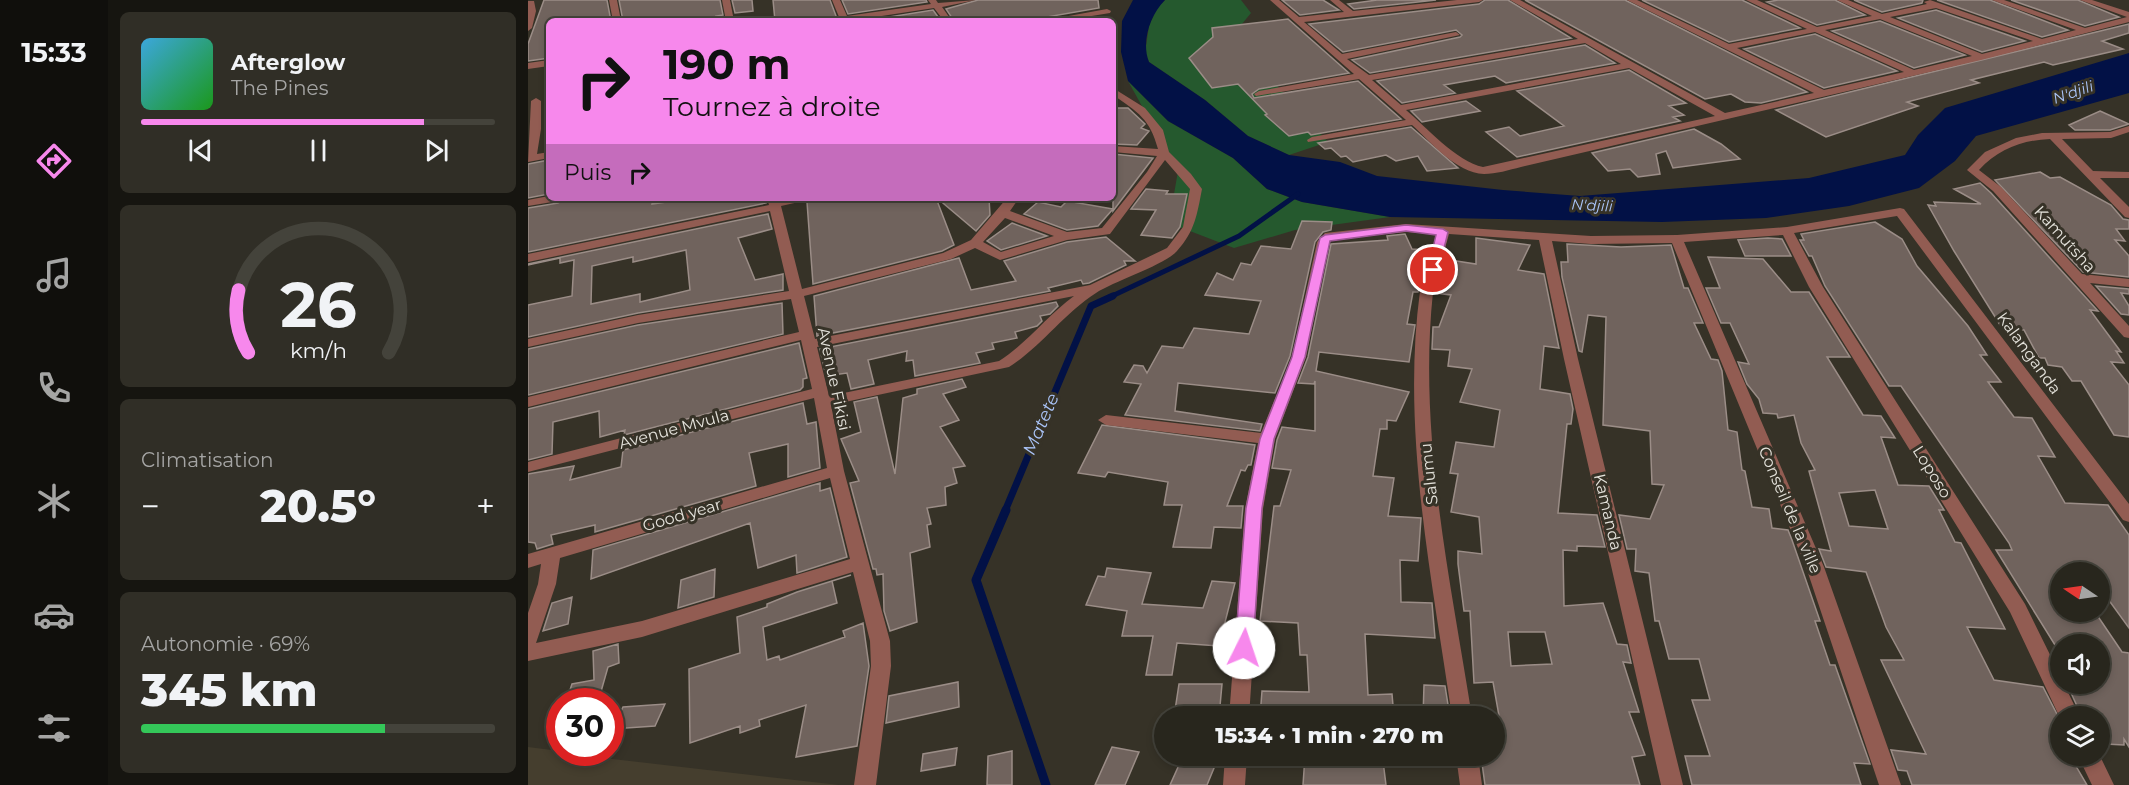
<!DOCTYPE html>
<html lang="fr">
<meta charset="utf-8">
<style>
:root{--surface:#28261d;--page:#302e26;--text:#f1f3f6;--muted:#a5a5a4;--line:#44433b;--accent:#f788ec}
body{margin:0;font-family:Montserrat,sans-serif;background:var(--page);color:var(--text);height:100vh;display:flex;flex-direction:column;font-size:22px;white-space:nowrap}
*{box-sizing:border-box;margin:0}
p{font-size:20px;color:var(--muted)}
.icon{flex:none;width:33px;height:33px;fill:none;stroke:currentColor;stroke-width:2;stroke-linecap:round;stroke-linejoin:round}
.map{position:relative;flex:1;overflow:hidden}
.sheet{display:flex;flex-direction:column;gap:12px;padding:12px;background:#161510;width:420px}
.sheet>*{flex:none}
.banner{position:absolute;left:18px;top:18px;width:570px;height:183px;border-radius:9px;box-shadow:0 3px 9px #0003,0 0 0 2px var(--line);background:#f788ec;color:#111;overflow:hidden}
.needle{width:39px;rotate:283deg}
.buttons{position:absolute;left:1522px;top:562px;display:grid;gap:12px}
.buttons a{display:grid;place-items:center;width:60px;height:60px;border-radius:50%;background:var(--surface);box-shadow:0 3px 9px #0003,0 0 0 2px var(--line);font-size:30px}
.speed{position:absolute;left:18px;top:688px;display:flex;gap:12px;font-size:30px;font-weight:700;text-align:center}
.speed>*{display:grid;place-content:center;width:78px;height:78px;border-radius:50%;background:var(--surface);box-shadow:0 3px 9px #0003,0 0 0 2px var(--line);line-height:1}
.speed .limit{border:9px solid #d22;background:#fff;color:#111}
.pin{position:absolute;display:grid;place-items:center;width:51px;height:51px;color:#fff;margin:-26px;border:3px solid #fff;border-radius:50%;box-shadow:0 2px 6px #0007}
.me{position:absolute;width:66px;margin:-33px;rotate:4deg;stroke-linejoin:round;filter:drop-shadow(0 0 4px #0008)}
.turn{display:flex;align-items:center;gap:21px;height:126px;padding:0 18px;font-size:27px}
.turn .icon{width:78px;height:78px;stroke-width:2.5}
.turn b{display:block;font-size:42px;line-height:51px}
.then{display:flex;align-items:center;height:57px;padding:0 18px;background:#0003;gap:12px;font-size:22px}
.big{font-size:45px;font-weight:800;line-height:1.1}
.sheet .widget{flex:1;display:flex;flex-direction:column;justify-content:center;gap:9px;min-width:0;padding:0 21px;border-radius:9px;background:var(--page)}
.sheet .dial{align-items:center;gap:0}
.dial svg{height:156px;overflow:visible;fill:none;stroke:var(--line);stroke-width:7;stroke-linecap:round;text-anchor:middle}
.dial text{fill:var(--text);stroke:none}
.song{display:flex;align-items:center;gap:18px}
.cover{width:72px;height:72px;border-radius:9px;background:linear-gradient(135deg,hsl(200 70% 55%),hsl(120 70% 35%))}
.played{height:6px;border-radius:3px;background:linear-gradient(90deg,var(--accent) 80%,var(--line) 80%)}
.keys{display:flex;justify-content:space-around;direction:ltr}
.heat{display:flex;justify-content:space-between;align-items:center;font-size:33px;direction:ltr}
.charge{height:9px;border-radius:4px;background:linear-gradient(90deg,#34c759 69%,var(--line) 0)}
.trip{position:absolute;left:626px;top:706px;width:351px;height:60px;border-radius:30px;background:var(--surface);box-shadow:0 3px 9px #0003,0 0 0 2px var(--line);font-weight:800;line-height:60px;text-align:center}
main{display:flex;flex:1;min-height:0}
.menu{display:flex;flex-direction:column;width:108px;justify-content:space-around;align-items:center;background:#100f0c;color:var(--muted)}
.menu .icon{width:42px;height:42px}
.menu .active{color:var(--accent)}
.menu b{font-size:27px;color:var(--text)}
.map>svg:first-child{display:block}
</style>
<main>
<nav class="menu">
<b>15:33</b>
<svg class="icon active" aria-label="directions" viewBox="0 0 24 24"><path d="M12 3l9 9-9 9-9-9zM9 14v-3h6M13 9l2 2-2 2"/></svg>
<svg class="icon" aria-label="music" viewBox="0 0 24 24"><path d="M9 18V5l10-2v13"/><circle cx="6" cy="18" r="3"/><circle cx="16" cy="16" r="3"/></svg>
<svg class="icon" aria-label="phone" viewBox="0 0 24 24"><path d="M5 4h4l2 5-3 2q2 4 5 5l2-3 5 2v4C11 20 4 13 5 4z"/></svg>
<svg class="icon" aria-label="climate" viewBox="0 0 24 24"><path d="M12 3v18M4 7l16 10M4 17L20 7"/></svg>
<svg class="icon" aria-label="car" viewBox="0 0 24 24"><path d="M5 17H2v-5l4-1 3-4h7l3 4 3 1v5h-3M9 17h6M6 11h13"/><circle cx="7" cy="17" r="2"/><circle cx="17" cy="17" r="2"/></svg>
<svg class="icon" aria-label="filters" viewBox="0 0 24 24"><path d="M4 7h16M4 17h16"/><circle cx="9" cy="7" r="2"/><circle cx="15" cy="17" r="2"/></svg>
</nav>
<section class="sheet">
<div class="widget">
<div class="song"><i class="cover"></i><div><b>Afterglow</b><p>The Pines</p></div></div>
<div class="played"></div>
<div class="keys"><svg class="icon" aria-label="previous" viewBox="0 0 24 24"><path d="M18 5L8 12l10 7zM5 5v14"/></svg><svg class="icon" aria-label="pause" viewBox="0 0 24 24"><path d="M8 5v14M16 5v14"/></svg><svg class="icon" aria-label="next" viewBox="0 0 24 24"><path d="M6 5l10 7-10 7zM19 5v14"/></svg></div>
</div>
<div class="widget dial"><svg viewBox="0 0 100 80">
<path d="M14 69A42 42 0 1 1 86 69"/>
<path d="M14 69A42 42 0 0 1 9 37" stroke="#f788ec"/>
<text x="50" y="56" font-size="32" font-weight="700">26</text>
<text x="50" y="72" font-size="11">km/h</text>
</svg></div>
<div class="widget"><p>Climatisation</p>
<div class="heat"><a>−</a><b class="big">20.5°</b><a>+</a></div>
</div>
<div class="widget"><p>Autonomie · 69%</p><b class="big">345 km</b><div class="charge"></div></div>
</section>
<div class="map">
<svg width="1601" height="785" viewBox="0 0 1601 785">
<rect width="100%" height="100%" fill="#363227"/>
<path fill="#453e2e" d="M0 747 31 751 32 753 311 785H0Z"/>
<path fill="#25592e" d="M637 0H713L723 13 704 36 800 142 761 155 720 136 677 100 621 62 617 53 621 26 628 9Z
M600 81 640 121 705 158 739 189 774 202 862 217 767 230 706 248 641 223 650 171Z"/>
<path fill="#021146" d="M605 0H637C622 15 613 42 621 62L677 100 720 136 761 155 812 162 849 176 975 190 1052 196 1281 178 1377 155 1390 135 1417 108 1601 53V93L1448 136 1427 161 1391 188 1321 206 1238 218 1134 222 862 217 774 202 739 189 705 158 640 121 600 81 593 52 594 21Z"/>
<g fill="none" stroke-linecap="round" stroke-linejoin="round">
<path stroke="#021146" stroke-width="5" d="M582 297 711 236 770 194"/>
<path stroke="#021146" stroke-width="7" d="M477 511 563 306 585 296"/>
<path stroke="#021146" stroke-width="9" d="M478 510 448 580 518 785"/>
</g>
<path fill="#70635d" stroke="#9b8d87" stroke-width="1.5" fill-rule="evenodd" d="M16 0H79L83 21H21V58L0 61V44Z
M91 0H192L195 15 188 16 190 21H95Z
M204 0H224L225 11 207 13Z
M245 0H302L308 16 298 21H247Z
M314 0H398L399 2 320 14Z
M450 0H570L571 8 496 21H451L449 18 426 21 418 9Z
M754 0H795L811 10 772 15Z
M849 0H908L826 9 820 4Z
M957 0H980L1043 38 842 73 824 60 932 37 934 35 928 30 815 52 781 24 951 4Z
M997 0H1097L1279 92 1233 103 1217 102 1203 94 1177 99Z
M1114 0H1214L1272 28 1201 42Z
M1250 0H1307L1337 15 1289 25 1239 2Z
M1326 0H1395L1394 3 1354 12Z
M1409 0H1462L1540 30 1514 37Z
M1483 0H1550L1591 17 1557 26Z
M405 10 413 21H336Z
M1408 10 1497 41 1454 52 1370 18Z
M760 19 821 73 731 89 724 94 726 98 830 81 873 119 783 135 780 132 761 136 737 115 739 114 710 84 684 88 661 58 685 37 684 28Z
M1352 21 1437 55 1386 68 1304 31Z
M1601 24V33L1574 41 1595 49 1525 65 1516 62 1443 80 1451 83 1379 102 1390 106 1298 137 1248 110Z
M1287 34 1369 71 1296 88 1216 49Z
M1057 45 1087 63 978 83 967 76 916 85 927 93 874 103 849 81Z
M1101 70 1158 103 1141 106 1156 115 1145 117 1152 121 989 157 958 132 981 127 992 136 1036 126 989 91Z
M938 101 952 111 894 122 883 111Z
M585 108H600L617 124 613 128 621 131 609 145 585 144Z
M1572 111 1601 124 1582 130H1547L1541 125Z
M883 127 930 168 899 171 890 156 868 161 858 155 825 162 818 156 813 157 803 148 797 149 790 143Z
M1166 129 1193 144 1212 159 1145 168 1138 151 1128 154 1132 174 1110 177 1102 169 1080 171 1064 153Z
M585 154 625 158 585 211Z
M21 160V194L0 198V164Z
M1512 172 1522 178 1532 177 1583 205 1595 219 1601 220V229H1588L1597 241 1587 240 1601 256V277L1555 272 1467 180Z
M1452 183 1463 193 1570 311 1562 310 1593 352 1588 351 1596 363 1583 362 1601 385V437L1586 435 1553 381H1544L1534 367 1520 365 1517 358H1511L1496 330 1474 328 1426 251 1400 205 1408 206 1406 202 1453 204 1426 189Z
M618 189 640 191 638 194H659L652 227 644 238 613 235 628 210 603 209Z
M38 198H125L124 204 166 198H237L238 203 0 252V208L30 203Z
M284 198H408L426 245 414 251 285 284 279 202Z
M409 198H461L462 215 448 231Z
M539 201 585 209 570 226 539 230 496 214 510 202 533 207Z
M240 214 244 229 210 238 227 280 255 274V290L110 313 0 337V305L44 296 46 260 32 263V258L0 265V264ZM158 250 162 290 112 302V294L63 304 64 266 105 257V262Z
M774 221 804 222 803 230 795 232 787 242 762 356 747 393 650 383 647 411 734 424 732 431 597 415 613 384 596 382 606 365 615 366 619 373 634 346 655 348 666 328 721 334 733 301 677 295 689 273 705 280 713 263 723 265 733 246 763 249Z
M1347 222 1374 239 1389 266 1440 326 1459 355H1452L1473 382H1460L1486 417 1504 418 1527 457 1510 456 1537 503 1580 505 1601 535V628L1572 588V573H1533V612H1567L1594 652 1601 653V747L1596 739V745L1577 744 1572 734V717H1554L1539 684H1572V645H1527L1468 550H1484L1481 543 1373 386H1361L1297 286 1284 256H1281L1272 240H1276L1273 234Z
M484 223 519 236 473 250 459 241Z
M877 234 884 249 901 250 890 292H885L879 324 887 325 881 362 791 352 788 371 881 392 868 421 859 420V429H852L845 476 866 478 860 516 893 518 890 561 872 560 873 602 904 603 907 638 837 634 840 695 864 694 866 717H732L734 691 781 692 779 655H772L770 623 732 621 746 506H752L763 470 744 468 749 440 754 427 787 431V381L786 384 770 383 780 357 803 244 860 240 859 236Z
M578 237 607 261H596L598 265 561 283 555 284 553 280 520 288 522 291 289 336 286 296 431 258 443 290 488 281 476 261 539 242Z
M948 238 1002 245 990 270 1016 274 1031 348 1016 346 1012 389 1042 394 1045 409 1043 424H1039L1030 513 1069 515 1077 547 1049 546V551L1035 550 1036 606 1075 603 1089 644 1099 645 1103 663 1095 662 1111 712H1101L1117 755 1104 757 1112 785H957L953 756H966V727H973L965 682 946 683 942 611H936L930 564V551L954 554 951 517 923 512 930 474 922 473 928 442 966 447 972 410 932 402 944 369 920 366 922 350 904 349 905 327H911L923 295 907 293 916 259 948 264ZM980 632H1017L1024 664 983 666Z
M1240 238 1254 239 1263 256H1217L1210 240Z
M1039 244 1093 247 1143 245 1156 288H1160L1175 323H1166L1183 359 1190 360 1194 371 1200 430 1209 432 1214 470 1217 471 1224 507 1241 509 1244 528 1260 530 1264 540 1292 621H1287L1302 665H1307L1342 764 1326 763 1333 785H1164L1157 756H1182L1164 700H1182L1171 659H1141L1131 621H1127L1121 573 1107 571 1108 549H1099L1091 515 1122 519 1136 485 1124 484 1122 431 1075 425 1078 317 1060 315 1054 352 1051 351 1034 277 1033 262H1040Z
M1180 257 1235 259 1263 292H1281L1322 357H1299L1335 415 1353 416 1367 438 1353 437 1370 485 1401 486 1416 510H1411L1427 542 1433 543 1477 629 1439 627 1466 680 1515 687 1533 722V756H1542L1559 785H1384L1379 771 1370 770 1363 750 1398 754 1353 660H1376L1358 627 1338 572 1298 567 1291 549 1303 551 1281 471 1287 470 1273 443 1266 415 1250 418 1249 414 1235 413 1231 399 1219 384 1210 362 1221 364 1202 323H1193L1178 288H1192ZM1347 490 1360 529 1321 526 1311 493Z
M1568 286 1601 289V294L1593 293 1601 306V315L1593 314Z
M528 302 530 306 522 314 512 316 514 321 509 326 487 332 489 338 464 343 466 349 448 353 452 363 387 376 385 360 378 361 379 351 340 360 346 384 323 389 319 373 298 376 292 349Z
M254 303 255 334 0 395V349L110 325Z
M271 343 279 378 275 379V387L272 390 96 435 97 430 72 437 71 411 25 422 24 454 0 460V409Z
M434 379 438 387 415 394 431 420 412 427 437 466 425 468 429 483 417 487 418 505 399 508 403 524 399 525 402 547 382 553 389 622 362 631 356 611 355 574 349 575 348 569H345L322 483 331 481 313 439 333 432 326 402 349 397 367 474 375 398 389 394V389Z
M275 403 279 424 288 422 292 468 260 477V444L221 453 228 486 67 532V525L23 535 25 544 9 549 7 543 0 542V474L46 466 42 480 93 467 95 450Z
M574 425 727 445 723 465H720L717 471 713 470 699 506H715L713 528 686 527 683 548 645 547 654 505H636L640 482 580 472 577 477 550 473Z
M292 483V491L302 488 319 557 269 573 268 555 230 568 222 523 63 579 65 550Z
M579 568 623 573 614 604 675 608 684 581 707 583 691 646 649 643 644 675H618L625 636H594L599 611 558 605 570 576 577 577Z
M187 569 186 597 150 608 153 580Z
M323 575 304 581 309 603 235 627 239 660 251 656 252 660 317 637 315 631 335 623 341 666 329 746 268 757 278 705 231 720 232 726 212 733V726L162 743 161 669 212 653 209 617 239 607V604L269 592Z
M44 597 40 624 15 631 24 603Z
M90 644 91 663 80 667 70 702H38L44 684 66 680 65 651Z
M430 682 431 707 358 723 361 696Z
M651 684H694L691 717H646Z
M896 685 917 686 922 717H895Z
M137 704 127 726 84 729 95 707Z
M584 747 611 752 597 785H567Z
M429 748 427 765 393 771 395 754Z
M484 751V785H459L460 756Z
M655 756H691L679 785H642Z
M777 756H831V763L855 761 858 785H775Z"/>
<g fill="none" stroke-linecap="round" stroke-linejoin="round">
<path fill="#925c52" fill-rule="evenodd" d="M81 0H89L93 21H85Z
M194 0H202L206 21H198Z
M304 0H312L319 16 403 4 400 0H408L410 3 448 0 414 7 424 21H416L406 8 321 21H300L311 17Z
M742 0H751L771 17 816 12 802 0H811L825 11 929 0H955L951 2 776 22 814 54 928 32 932 35 819 59 841 75 1050 39 982 0H992L1197 113 1286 93 1099 0H1109L1201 44 1279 29 1218 0H1229L1289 27 1344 16 1309 0H1320L1354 14 1399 4 1396 2 1402 0 1514 39 1548 30 1464 0H1476L1557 28 1599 17 1552 0H1564L1601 12V22L1453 60 993 167C981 170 968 174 956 174 928 173 903 142 884 125L780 142 779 140 784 137 878 120 831 79 728 96 726 94 731 91 826 74ZM1408 8 1505 41 1454 54 1362 17ZM1352 19 1444 56 1386 70 1297 30ZM1287 32 1376 72 1296 90 1209 48ZM1057 43 1093 64 873 105 844 80ZM1101 68 1187 116 955 167C929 162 897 126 878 110Z
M0 1H6L8 11 4 28 0 31Z
M579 9 583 11 582 13 533 21H513Z
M21 60V66L0 69V63Z
M585 88 617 108 635 130 641 152 663 174 674 189C669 215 667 231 649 251 637 265 586 281 568 293 535 314 513 347 481 367L303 405 316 471 362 641 363 666 348 785H326L343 666 342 641 325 572 114 637 0 661V613L10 584 13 564 0 568V554L299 468 286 398 0 472V462L284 389 273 340 0 407V397L271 332 263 299 110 323 0 347V339L110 315 261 291 242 211 0 262V254L241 205 239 198H282L280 200 253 206 274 289 415 253 443 240 479 198H491L482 211 539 232 574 228 619 172 629 156 585 152V146L630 149C622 119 610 112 585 95ZM637 160 662 189 655 227 639 248 562 285 287 339 276 296 423 259 447 248 472 260 539 240 582 234ZM477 218 526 236 473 252 455 242ZM546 296C519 316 499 343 471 361L301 396 289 347ZM302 478 322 559 114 621 8 643 28 584 32 558Z
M8 98 13 101V129L9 154 21 152V158L0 162 3 101Z
M1601 126V132L1583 138 1534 139 1565 171 1601 172V178H1572L1601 207V218L1597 217 1522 139C1495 140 1470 149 1451 170L1473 187 1554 274 1601 279V287L1562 283 1601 326V338L1596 337 1465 191 1439 170 1457 152 1488 138 1514 133 1582 132Z
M21 196V198H36L30 201 0 206V200Z
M1372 208 1376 209 1601 504V522L1595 520 1369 216 1266 233 1295 287 1497 604 1533 677V684H1536L1552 717H1533V720L1482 612 1281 287 1255 235 1156 242 1296 567 1373 785H1351L1278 567 1144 243 1063 244 1024 241 1050 359 1155 785H1133L1036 359 1011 240 921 234C916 254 908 272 905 292 890 434 922 577 944 717H924C904 577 873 432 892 291 895 271 904 253 909 234L878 232 805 239 801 243 778 357 747 439 735 509 721 717H701L717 509 730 443 578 425 570 420 578 415 733 433 764 357 789 242 797 233 878 224 1063 236 1149 235 1259 227Z
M697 756H719L717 785H695Z
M928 756H950L954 785H932Z
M1550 756H1572L1586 785H1564Z"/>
</g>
<path fill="#f788ec" stroke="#a15899" stroke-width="1.5" d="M878 225 915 229 920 232 910 273 900 270 908 235 878 231 802 241 777 357 746 439 734 508 725 648 722 653H710L707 648 718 508 732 439 764 357 792 238 797 235Z"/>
<g text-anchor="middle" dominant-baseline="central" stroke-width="6" stroke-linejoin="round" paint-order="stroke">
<g font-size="15" font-style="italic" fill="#aac4f8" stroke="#363227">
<text transform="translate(1545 92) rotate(-19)">N'djili</text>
<text transform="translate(1064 205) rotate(3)">N'djili</text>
</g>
<g font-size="16" fill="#e5e3dc" stroke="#363227">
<text transform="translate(1537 239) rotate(48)">Kamutsha</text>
<text transform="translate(1501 353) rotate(54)">Kalanganda</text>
<text transform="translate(306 379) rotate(78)">Avenue Fikisi</text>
<text transform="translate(146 429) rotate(-15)">Avenue Mvula</text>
<text transform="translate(1404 472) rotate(58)">Loposo</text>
<text transform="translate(901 474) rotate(-96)">Salumu</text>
<text transform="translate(1262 510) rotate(67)">Conseil de la ville</text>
<text transform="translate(1080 512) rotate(77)">Kamanda</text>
<text transform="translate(154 515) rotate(-16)">Good year</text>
</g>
<g font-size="18" font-style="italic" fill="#aac4f8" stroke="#363227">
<text transform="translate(513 424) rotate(-67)">Matete</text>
</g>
</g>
</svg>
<div class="buttons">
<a><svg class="needle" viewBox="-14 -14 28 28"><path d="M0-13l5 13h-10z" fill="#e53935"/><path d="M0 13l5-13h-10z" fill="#a5a5a4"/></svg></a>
<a><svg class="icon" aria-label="sound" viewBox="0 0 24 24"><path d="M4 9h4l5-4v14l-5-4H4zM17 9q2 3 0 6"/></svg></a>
<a><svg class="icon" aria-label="layers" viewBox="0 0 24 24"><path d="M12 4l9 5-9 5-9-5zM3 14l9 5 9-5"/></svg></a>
</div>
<div class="speed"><div class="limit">30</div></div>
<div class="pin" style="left:905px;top:270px;background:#d93025"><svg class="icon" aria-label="arrive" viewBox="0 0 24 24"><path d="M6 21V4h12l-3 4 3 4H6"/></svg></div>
<svg class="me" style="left:716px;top:648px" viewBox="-20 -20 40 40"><circle r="19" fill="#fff"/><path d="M0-13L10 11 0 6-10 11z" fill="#f788ec"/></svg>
<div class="trip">15:34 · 1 min · 270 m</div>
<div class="banner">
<div class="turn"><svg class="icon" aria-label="right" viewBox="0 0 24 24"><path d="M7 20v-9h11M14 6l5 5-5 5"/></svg><div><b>190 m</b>Tournez à droite</div></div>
<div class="then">Puis<svg class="icon" aria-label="right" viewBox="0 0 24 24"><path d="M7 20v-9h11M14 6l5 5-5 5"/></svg></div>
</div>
</div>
</main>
